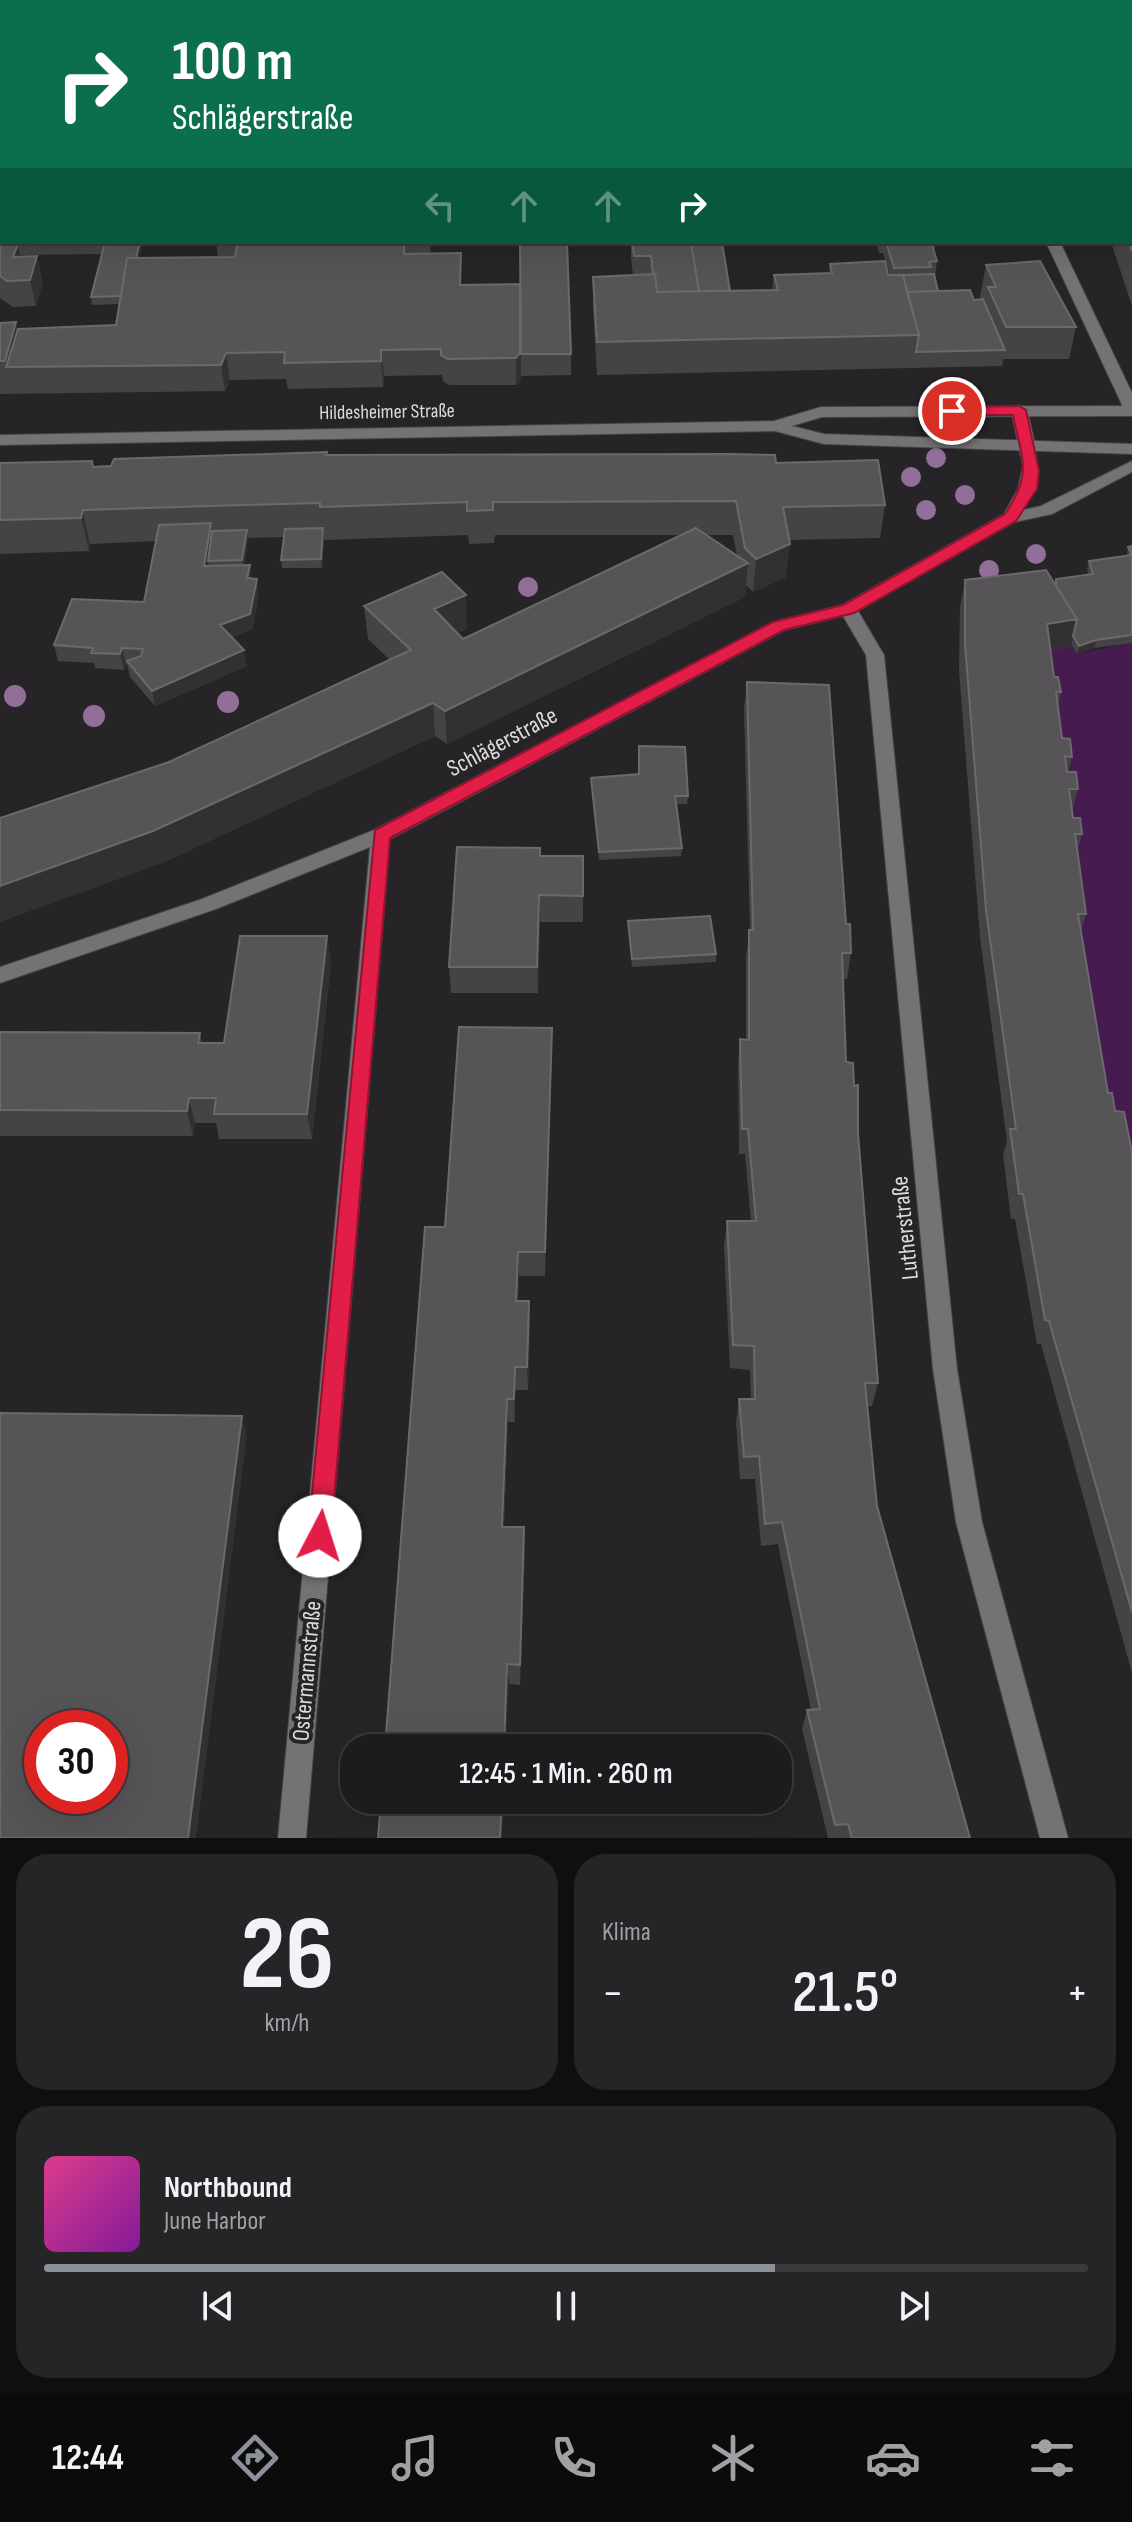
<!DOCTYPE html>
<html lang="de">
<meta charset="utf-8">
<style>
:root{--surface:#1d1b1d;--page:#252426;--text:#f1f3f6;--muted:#a0a1a4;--line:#3b393b;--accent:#8c9099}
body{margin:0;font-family:"Sofia Sans Condensed",sans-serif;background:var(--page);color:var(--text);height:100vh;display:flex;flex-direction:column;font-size:30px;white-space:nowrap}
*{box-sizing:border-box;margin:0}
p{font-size:26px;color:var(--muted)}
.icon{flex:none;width:44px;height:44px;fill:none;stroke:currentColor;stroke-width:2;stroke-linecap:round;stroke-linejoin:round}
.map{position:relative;height:1838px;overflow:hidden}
.details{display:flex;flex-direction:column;gap:16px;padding:16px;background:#100f10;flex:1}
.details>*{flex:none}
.guide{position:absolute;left:0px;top:0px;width:1132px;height:244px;box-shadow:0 8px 32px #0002,0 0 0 2px var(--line);background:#0b6e4f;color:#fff;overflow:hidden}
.speed{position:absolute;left:24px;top:1710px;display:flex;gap:16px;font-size:40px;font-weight:700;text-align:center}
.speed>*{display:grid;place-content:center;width:104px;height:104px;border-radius:50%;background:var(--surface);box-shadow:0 8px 32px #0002,0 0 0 2px var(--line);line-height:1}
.speed .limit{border:12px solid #d22;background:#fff;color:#111}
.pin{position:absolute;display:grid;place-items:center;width:68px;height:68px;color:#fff;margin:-34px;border:4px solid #fff;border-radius:50%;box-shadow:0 2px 8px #0007}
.me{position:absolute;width:88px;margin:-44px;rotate:5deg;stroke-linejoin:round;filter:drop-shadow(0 0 6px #0008)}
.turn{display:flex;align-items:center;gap:28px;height:168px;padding:0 40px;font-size:36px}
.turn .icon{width:104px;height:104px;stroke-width:2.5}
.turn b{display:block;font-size:56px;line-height:68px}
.lanes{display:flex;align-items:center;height:76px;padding:0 40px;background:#0003;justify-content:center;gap:40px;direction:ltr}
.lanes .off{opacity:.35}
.big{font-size:60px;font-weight:600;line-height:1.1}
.details .card{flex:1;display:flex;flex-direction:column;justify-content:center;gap:12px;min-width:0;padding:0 28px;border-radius:32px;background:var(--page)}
.details .dial{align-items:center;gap:0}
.dial b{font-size:104px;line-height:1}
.song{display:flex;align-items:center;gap:24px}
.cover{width:96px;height:96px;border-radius:12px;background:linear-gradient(135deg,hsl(330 70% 55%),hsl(290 70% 35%))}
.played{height:8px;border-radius:4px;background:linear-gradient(90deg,var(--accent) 70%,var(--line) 70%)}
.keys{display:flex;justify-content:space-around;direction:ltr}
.heat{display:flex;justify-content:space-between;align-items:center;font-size:44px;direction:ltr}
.details .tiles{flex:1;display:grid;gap:16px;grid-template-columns:1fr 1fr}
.card:last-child{grid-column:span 2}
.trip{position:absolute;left:340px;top:1734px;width:452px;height:80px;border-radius:32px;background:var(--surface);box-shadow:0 8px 32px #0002,0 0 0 2px var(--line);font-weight:600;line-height:80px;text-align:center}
.menu{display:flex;height:128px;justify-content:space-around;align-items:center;background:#0c0b0c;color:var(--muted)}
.menu .icon{width:56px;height:56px}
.menu .current{color:var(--accent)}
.menu b{font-size:36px;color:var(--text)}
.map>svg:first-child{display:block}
</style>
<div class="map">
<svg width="1132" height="1838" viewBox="0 0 1132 1838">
<rect width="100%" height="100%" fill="#272427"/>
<path fill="#461c50" d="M1132 642V1232L1106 1136 1041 651 1071 646 1078 654Z"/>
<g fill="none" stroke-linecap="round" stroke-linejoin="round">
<defs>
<path id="street" d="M709 0H721L722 2H710Z
M973 0H996L997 2H974Z
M1130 4H1132V12H1130Z
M1046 242H1060L1132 393V414L1124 409Z
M1019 405 1027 410C1036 447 1045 475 1023 510L1041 506 1132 461V472L1052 514 1015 522 858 611 884 655 957 1369 982 1522 1068 1838H1040L956 1522 933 1369 866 655 843 616 785 630 390 839 306 1838H278L370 847 216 909 0 983V967L202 899 374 830 773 622 842 605 1004 514 1018 489 1023 466 1011 410Z"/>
<path id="secondary" d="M1132 406V416L822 417 792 426 824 434 1132 444V454L824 444 775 431 0 445V435L774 421 821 407Z"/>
</defs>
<use href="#street" stroke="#454345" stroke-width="2"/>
<use href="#secondary" stroke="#454345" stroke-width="2"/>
<use href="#street" fill="#757275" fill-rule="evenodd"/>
<use href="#secondary" fill="#757275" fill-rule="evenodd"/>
</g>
<g fill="#926f99">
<circle cx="936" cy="458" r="10"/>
<circle cx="911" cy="477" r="10"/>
<circle cx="965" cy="495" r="10"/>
<circle cx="926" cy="510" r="10"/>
<circle cx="1036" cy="554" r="10"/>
<circle cx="989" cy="570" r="10"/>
<circle cx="528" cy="587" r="10"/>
<circle cx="15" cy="696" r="11"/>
<circle cx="228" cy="702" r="11"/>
<circle cx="94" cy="716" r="11"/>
</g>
<path fill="#464347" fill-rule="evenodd" d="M864 0H981L980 2H869Z
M1132 77V306L1111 242H1130Z
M0 171H2V242H141L142 248 139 258 218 257 216 242H444V244L430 245 431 254 462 285 571 354V375L521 376V366V380L516 385H449L443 381 442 375 384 376 383 387 288 389 286 379 230 380 225 391 0 394V323L18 329 116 325 120 304 92 305 91 297 102 254 20 255V256H37L43 282 36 306 13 307 0 298Z
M631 242H722L730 291H772L774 275 829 274 830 264 890 275 883 253H879L876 242H936L934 252 937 261 935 277 938 291 974 300 981 299 980 297 986 265 1076 327 1069 359H1003L1002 366 597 375 593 309V277L633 275 631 258Z
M327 455 776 463 885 505 880 538 789 540 786 577 753 592 746 585 745 597 447 744 435 736 160 864 169 762 390 660 368 639 364 606 467 629 457 633 463 639 681 535H495L494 543 469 544 468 535 324 540V538L322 568H282L281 560 284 537 248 538 244 566 259 595 252 629 232 637 247 666 155 706 130 677 127 664H126L124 670 95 668 94 663 58 661 54 645 144 602 156 541 90 544 89 551 0 554V463L93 467ZM706 535H733L737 556Z
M1132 546V643L1094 648 1077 654 1071 644V646L1051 650 1054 677 1061 692 1058 705 1062 738 1072 757 1068 772 1078 789 1072 811 1073 818 1082 834 1077 851 1086 914 1081 930 1108 1093 1132 1152V1673L1041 1344H1037L1015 1219H1011L1003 1154 1007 1142 980 937 959 671 960 607 965 580 1055 584 1056 579 1089 574 1087 569 1089 561 1127 556 1128 547Z
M747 682 846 924 851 953 847 979H843L846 1062 858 1133 878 1383 872 1406H868L877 1506 970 1838H828L802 1729 807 1710H811L778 1544 761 1546 755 1479H740L736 1422 739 1399H751L750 1370 730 1368 724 1246 727 1221H751L745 1154H739L738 1065 740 1039H746V957L750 930 744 709Z
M639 775 688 796 687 804H676L682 848 681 856 599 860 591 778Z
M540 856H583V922H540L538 993H451L449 967Z
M628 921 716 954V962L632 967Z
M331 962 312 1139H219L216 1123H195L193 1136H0V1032L200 1033 202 1043H224Z
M552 1028 545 1276H519L518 1301H529L530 1325 528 1390H515V1422H508L504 1527H524L525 1549 520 1685 509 1684 445 1227Z"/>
<path fill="#333034" d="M140 242 142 248 128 304 126 296Z
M18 244 23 270 19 283 13 257Z
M37 256 43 282 36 306 30 280Z
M521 311V380L516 385V358Z
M16 322 24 355 6 367 5 361Z
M381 350 384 376 383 387 381 361Z
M226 353 230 380 225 391 221 365Z
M83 510 90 544 89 551 81 518Z
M211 523 213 539 208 561 209 569 204 566Z
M247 530 248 538 243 568 242 560Z
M323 530 324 538 322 568 321 559Z
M790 544 786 577 753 592 756 559Z
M748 563 745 597 447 744 445 711Z
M250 565 252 581 247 578Z
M257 579 259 595 252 629 223 640 220 625Z
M466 595 467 629 436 643 434 609Z
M1077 619 1071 646 1041 651 1047 624Z
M1096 640 1094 648 1077 654 1079 646Z
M122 648 126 664 124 670 120 654Z
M244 650 247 666 155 706 152 691Z
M433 703 435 736 160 864 0 922V886Z
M539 895 540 922 538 993 537 967Z
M327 936 331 962 312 1139 307 1114Z
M552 1028V1054L545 1276V1252Z
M189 1098 195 1123 193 1136 187 1111Z
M518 1252 519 1276 517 1325 516 1301Z
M529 1301 530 1325 528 1390 527 1367Z
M515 1367V1422L514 1399Z
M507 1399 508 1422 503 1549 502 1527Z
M242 1416 247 1435 196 1838H188Z
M524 1527 525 1549 520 1685V1665Z
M507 1664 509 1684 506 1748H504Z
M502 1800H504L502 1838H500Z"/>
<path fill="#575457" stroke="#6c696c" stroke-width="2" fill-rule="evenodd" d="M601 0H660V2H602Z
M769 0H823L824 2H770Z
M912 0H975L971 2H917Z
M1130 77H1132V251L1129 242Z
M0 171H2V223H0Z
M0 229H2V236L0 243Z
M105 242H140L136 258H127L121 296 91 297Z
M238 242H404V254L461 253 460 285 520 284V353L516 358 448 359 441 355V349L381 350V361L284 363 285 352 226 353 221 365 6 367 18 329 116 325 127 258 235 257Z
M520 242H567L571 354H521Z
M632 242H691L699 291 657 292 655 274H653L651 256H634Z
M691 242H722L730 291H699Z
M886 242H931L937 261 929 262 931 267 894 268Z
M0 244H18L13 257 37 256 30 280 7 281 0 276Z
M885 261 888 275H903L919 335 597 342 593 277 655 274 657 292 778 290 774 275 832 273 830 264Z
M1040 261 1076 327H1006L988 287H996L986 265Z
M934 274 938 291 907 292 903 275Z
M970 290 974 300 983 299 1005 350 916 352 919 335 907 292Z
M16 322 5 361H0V323Z
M327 452 326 455 730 454 775 455 776 463 878 460 885 505 783 507 790 544 756 559 745 548 736 501 493 502V510L467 511V502L320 507V503L243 505 83 510 81 518 0 520V463L92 461 93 467 111 466 114 459Z
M211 523 204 566 250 565 247 578 257 579 250 614 220 625 244 650 152 691 127 661 141 656 143 649 122 648 120 654 91 653 93 648 54 645 72 599 144 602 159 525Z
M323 528 321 559 281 560 285 529Z
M696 528 748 563 445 711 433 703 153 831 0 886V818L169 762 411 650 364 606 442 572 466 595 434 609 463 639Z
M247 530 242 560 208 561 212 531Z
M1132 546V635L1096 640 1079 646 1073 636 1077 619 1056 586V579L1093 574 1089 561 1132 555 1128 547Z
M1046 570 1077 619 1047 624 1054 677H1058L1061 692H1056L1062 738 1070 739 1072 757 1065 756 1067 772H1076L1078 789H1069L1073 818H1080L1082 834H1075L1086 914H1078L1108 1093H1112L1115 1111 1124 1112 1132 1152V1612L1049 1321 1045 1320 1023 1194H1019L1010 1129H1016L986 910 965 644V580Z
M747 682 829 685 846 924H850L851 953H842L846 1062 853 1063 854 1086 858 1085V1133L878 1383H865L877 1506 970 1838H852L848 1824 835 1825 807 1710 820 1709 782 1522 765 1524 759 1456 744 1457 739 1399H755L754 1346 733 1345 727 1221H756L748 1129H742L740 1039 749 1040V930H753Z
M639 746 685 747 688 796H675L682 848 599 852 591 778 639 774Z
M457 847 540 848V856H583V896L539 895 537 967H449Z
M710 916 716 954 632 959 628 921Z
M240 936H327L307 1114H214L216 1098H189L187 1111 0 1110V1032L200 1033 198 1043H224Z
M459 1027 552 1028 545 1252H518L516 1301H529L527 1367H515L514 1399H507L502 1527H524L520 1665 507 1664 504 1748H385L425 1227H445Z
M0 1413 242 1416 188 1838H0ZM42 1728H110V1796H42Z
M381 1800H502L500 1838H378Z"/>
<path fill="#e11d48" stroke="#92132f" stroke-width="2" d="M1019 406 1026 410 1039 471 1037 489 1016 521 854 613 784 630 390 838 331 1536 328 1544 320 1547 312 1544 308 1536 375 830 773 622 843 605 1005 514C1033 473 1022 460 1013 415H952L945 411 952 407Z"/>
<g text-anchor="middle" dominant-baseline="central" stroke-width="8" stroke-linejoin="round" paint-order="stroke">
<g font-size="20" fill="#dddbdd" stroke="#272427">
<text transform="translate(387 412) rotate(-1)">Hildesheimer Straße</text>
</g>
<g font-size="24" fill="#dddbdd" stroke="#272427">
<text transform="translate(502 742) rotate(-28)">Schlägerstraße</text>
<text transform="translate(905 1228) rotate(-96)">Lutherstraße</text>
<text transform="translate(307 1671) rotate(-85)">Ostermannstraße</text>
</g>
</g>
</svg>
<div class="speed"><div class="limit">30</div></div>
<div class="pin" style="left:952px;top:411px;background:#d93025"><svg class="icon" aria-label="arrive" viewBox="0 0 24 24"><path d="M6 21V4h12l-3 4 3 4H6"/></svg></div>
<svg class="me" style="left:320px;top:1536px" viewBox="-20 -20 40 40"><circle r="19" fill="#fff"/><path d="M0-13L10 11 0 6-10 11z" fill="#e11d48"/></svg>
<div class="trip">12:45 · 1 Min. · 260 m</div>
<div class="guide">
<div class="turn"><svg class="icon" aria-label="right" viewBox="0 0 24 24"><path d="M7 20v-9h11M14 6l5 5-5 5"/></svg><div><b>100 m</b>Schlägerstraße</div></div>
<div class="lanes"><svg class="icon off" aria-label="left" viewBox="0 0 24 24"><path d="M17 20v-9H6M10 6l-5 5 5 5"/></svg><svg class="icon off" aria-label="ahead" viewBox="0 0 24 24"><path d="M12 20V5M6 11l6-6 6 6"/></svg><svg class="icon off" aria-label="ahead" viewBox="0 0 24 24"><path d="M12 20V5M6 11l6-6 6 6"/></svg><svg class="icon" aria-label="right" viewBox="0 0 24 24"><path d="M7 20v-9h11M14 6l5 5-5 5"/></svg></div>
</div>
</div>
<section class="details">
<div class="tiles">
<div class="card dial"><b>26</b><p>km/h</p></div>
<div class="card"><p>Klima</p>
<div class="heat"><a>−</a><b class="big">21.5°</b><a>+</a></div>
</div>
<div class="card">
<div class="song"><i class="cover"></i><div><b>Northbound</b><p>June Harbor</p></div></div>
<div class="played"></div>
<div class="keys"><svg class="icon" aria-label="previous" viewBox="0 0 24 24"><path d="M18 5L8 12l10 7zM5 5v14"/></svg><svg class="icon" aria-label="pause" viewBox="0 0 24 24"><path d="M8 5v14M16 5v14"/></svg><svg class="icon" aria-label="next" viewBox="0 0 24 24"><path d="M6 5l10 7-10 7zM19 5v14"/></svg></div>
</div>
</div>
</section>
<nav class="menu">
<b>12:44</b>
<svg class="icon current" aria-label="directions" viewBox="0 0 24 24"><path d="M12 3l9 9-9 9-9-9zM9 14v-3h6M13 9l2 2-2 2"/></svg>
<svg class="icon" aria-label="music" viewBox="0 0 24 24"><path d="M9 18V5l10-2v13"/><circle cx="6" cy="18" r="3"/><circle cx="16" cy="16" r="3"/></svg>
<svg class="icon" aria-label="phone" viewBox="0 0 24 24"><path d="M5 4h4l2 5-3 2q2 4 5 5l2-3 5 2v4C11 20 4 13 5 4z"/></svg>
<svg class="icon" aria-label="climate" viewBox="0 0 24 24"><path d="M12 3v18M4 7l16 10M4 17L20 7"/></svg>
<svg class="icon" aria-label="car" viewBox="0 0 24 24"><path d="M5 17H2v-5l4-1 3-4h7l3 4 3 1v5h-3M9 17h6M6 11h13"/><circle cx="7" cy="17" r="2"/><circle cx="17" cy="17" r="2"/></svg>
<svg class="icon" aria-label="filters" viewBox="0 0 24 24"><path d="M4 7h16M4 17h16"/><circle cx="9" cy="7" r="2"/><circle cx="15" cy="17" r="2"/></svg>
</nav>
